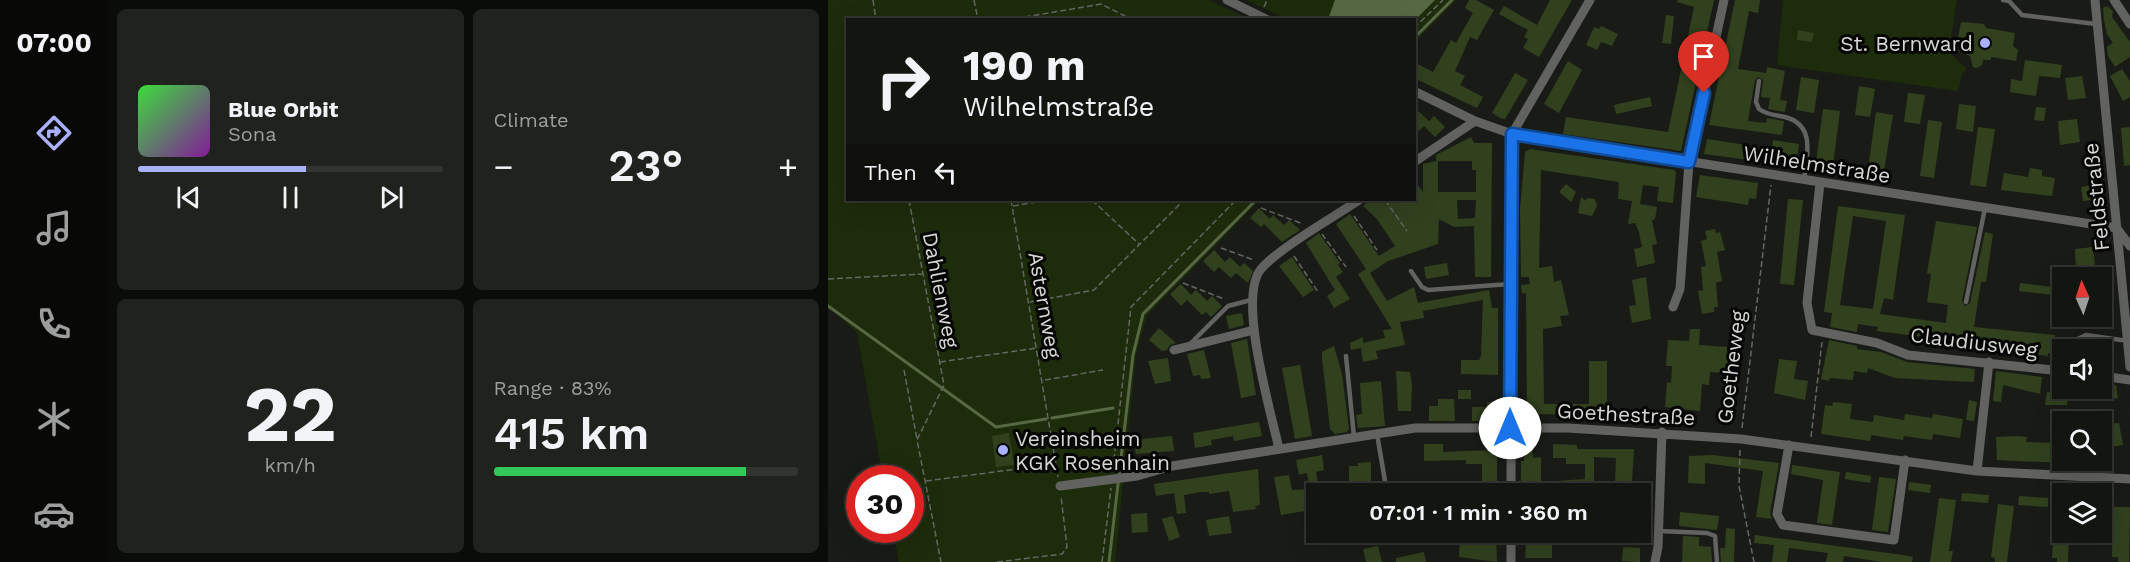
<!DOCTYPE html>
<meta charset="utf-8">
<style>
:root{--surface:#131510;--page:#20221e;--text:#f1f3f6;--muted:#9d9f9f;--line:#323430;--accent:#a9b0fc}
body{margin:0;font-family:"Work Sans",sans-serif;background:var(--page);color:var(--text);height:100vh;display:flex;flex-direction:column;font-size:22px;white-space:nowrap}
*{box-sizing:border-box;margin:0}
p{font-size:20px;color:var(--muted)}
.icon{flex:none;width:33px;height:33px;fill:none;stroke:currentColor;stroke-width:2;stroke-linecap:round;stroke-linejoin:round}
.map{position:relative;flex:1;overflow:hidden}
.panel{display:flex;flex-direction:column;gap:9px;padding:9px;background:#0a0c09;width:720px}
.panel>*{flex:none}
.top-card{position:absolute;left:18px;top:18px;width:570px;height:183px;border-radius:0px;box-shadow:0 6px 24px #0002,0 0 0 2px var(--line);background:#131510;color:var(--text);overflow:hidden}
.needle{width:39px;rotate:357deg}
.tools{position:absolute;left:1224px;top:267px;display:grid;gap:12px}
.tools a{display:grid;place-items:center;width:60px;height:60px;border-radius:0px;background:var(--surface);box-shadow:0 6px 24px #0002,0 0 0 2px var(--line);font-size:30px}
.speed{position:absolute;left:18px;top:465px;display:flex;gap:12px;font-size:30px;font-weight:700;text-align:center}
.speed>*{display:grid;place-content:center;width:78px;height:78px;border-radius:50%;background:var(--surface);box-shadow:0 6px 24px #0002,0 0 0 2px var(--line);line-height:1}
.speed .limit{border:9px solid #d22;background:#fff;color:#111}
.pin{position:absolute;display:grid;place-items:center;width:51px;height:51px;color:#fff;margin:-62px -26px;border-radius:50% 50% 50% 0;rotate:-45deg;box-shadow:0 0 6px #0007}
.pin .icon{rotate:45deg}
.me{position:absolute;width:66px;margin:-33px;rotate:0deg;stroke-linejoin:round;filter:drop-shadow(0 0 4px #0008)}
.turn{display:flex;align-items:center;gap:21px;height:126px;padding:0 18px;font-size:27px}
.turn .icon{width:78px;height:78px;stroke-width:2.5}
.turn b{display:block;font-size:42px;line-height:51px}
.then{display:flex;align-items:center;height:57px;padding:0 18px;background:#0003;gap:12px;font-size:22px}
.big{font-size:45px;font-weight:600;line-height:1.1}
.panel .tile{flex:1;display:flex;flex-direction:column;justify-content:center;gap:9px;min-width:0;padding:0 21px;border-radius:9px;background:var(--page)}
.panel .dial{align-items:center;gap:0}
.dial b{font-size:78px;line-height:1}
.song{display:flex;align-items:center;gap:18px}
.cover{width:72px;height:72px;border-radius:9px;background:linear-gradient(135deg,hsl(120 70% 55%),hsl(290 70% 35%))}
.played{height:6px;border-radius:3px;background:linear-gradient(90deg,var(--accent) 55%,var(--line) 55%)}
.keys{display:flex;justify-content:space-around;direction:ltr}
.heat{display:flex;justify-content:space-between;align-items:center;font-size:33px;direction:ltr}
.charge{height:9px;border-radius:4px;background:linear-gradient(90deg,#34c759 83%,var(--line) 0)}
.panel .tiles{flex:1;display:grid;gap:9px;grid-template-columns:repeat(2,1fr)}
.trip{position:absolute;left:478px;top:483px;width:345px;height:60px;border-radius:0px;background:var(--surface);box-shadow:0 6px 24px #0002,0 0 0 2px var(--line);font-weight:600;line-height:60px;text-align:center}
main{display:flex;flex:1;min-height:0}
.tab-bar{display:flex;flex-direction:column;width:108px;justify-content:space-around;align-items:center;background:#080806;color:var(--muted)}
.tab-bar .icon{width:42px;height:42px}
.tab-bar .current{color:var(--accent)}
.tab-bar b{font-size:27px;color:var(--text)}
.map>svg:first-child{display:block}
</style>
<main>
<nav class="tab-bar">
<b>07:00</b>
<svg class="icon current" aria-label="directions" viewBox="0 0 24 24"><path d="M12 3l9 9-9 9-9-9zM9 14v-3h6M13 9l2 2-2 2"/></svg>
<svg class="icon" aria-label="music" viewBox="0 0 24 24"><path d="M9 18V5l10-2v13"/><circle cx="6" cy="18" r="3"/><circle cx="16" cy="16" r="3"/></svg>
<svg class="icon" aria-label="phone" viewBox="0 0 24 24"><path d="M5 4h4l2 5-3 2q2 4 5 5l2-3 5 2v4C11 20 4 13 5 4z"/></svg>
<svg class="icon" aria-label="climate" viewBox="0 0 24 24"><path d="M12 3v18M4 7l16 10M4 17L20 7"/></svg>
<svg class="icon" aria-label="car" viewBox="0 0 24 24"><path d="M5 17H2v-5l4-1 3-4h7l3 4 3 1v5h-3M9 17h6M6 11h13"/><circle cx="7" cy="17" r="2"/><circle cx="17" cy="17" r="2"/></svg>
</nav>
<section class="panel">
<div class="tiles">
<div class="tile">
<div class="song"><i class="cover"></i><div><b>Blue Orbit</b><p>Sona</p></div></div>
<div class="played"></div>
<div class="keys"><svg class="icon" aria-label="previous" viewBox="0 0 24 24"><path d="M18 5L8 12l10 7zM5 5v14"/></svg><svg class="icon" aria-label="pause" viewBox="0 0 24 24"><path d="M8 5v14M16 5v14"/></svg><svg class="icon" aria-label="next" viewBox="0 0 24 24"><path d="M6 5l10 7-10 7zM19 5v14"/></svg></div>
</div>
<div class="tile"><p>Climate</p>
<div class="heat"><a>−</a><b class="big">23°</b><a>+</a></div>
</div>
<div class="tile dial"><b>22</b><p>km/h</p></div>
<div class="tile"><p>Range · 83%</p><b class="big">415 km</b><div class="charge"></div></div>
</div>
</section>
<div class="map">
<svg width="1302" height="562" viewBox="0 0 1302 562">
<rect width="100%" height="100%" fill="#191c16"/>
<path fill="#1d2c0a" d="M0 0H381L421 19 20 20V200H432L319 315 308 355 287 562H71L65 530H82V478H55L29 333 0 305Z
M418 0H628L587 42 586 20 458 19Z
M955 0H1129L1121 52 1138 68V71H1135L1130 91 949 65Z"/>
<path fill="#576944" d="M507 0H607L587 20 500 19Z"/>
<g fill="none" stroke-linecap="round" stroke-linejoin="round">
<path stroke="#576944" stroke-width="3" d="M586 38 624 0
M0 306 168 427 218 419
M224 418 285 408
M281 562 305 355 315 314 428 200"/>
</g>
<path fill="#31411e" fill-rule="evenodd" d="M641 0H648L666 10 649 40 642 37 627 71 637 76 632 85 655 97 649 108 586 78V62L605 72 623 40 628 43 645 13 637 8Z
M722 0H744L711 57 695 48 700 39 696 37 700 30 671 14 676 6 709 25Z
M850 0H886L853 151 735 134 738 117 840 132 866 7 849 2Z
M907 0H932L930 13 921 11 910 69 938 73 939 67 957 71 952 100 959 101 957 112 940 109 942 98 933 97 935 80 930 77 927 80 920 121 938 123 939 118 956 121 954 135 881 125Z
M1279 6 1285 11 1284 17 1302 42V57L1287 67 1280 56 1279 47 1285 43 1279 34 1276 20 1275 8Z
M838 15 846 16 843 44 834 43Z
M1133 22 1156 24 1158 28 1187 33 1185 46 1190 50 1188 61 1163 57V60H1155L1154 65 1149 68 1145 67 1142 56 1128 50Z
M773 26 790 34 784 46 773 42 769 50 758 45 766 27 771 29Z
M970 30 986 33 984 42 969 40Z
M1197 60 1234 65 1232 78 1211 76 1208 96 1182 92 1183 79 1194 81Z
M740 61 754 70 731 113 716 104Z
M1294 69 1302 81V97L1295 101 1282 76Z
M687 73 700 80 677 119H674L664 113Z
M1254 76 1258 98 1240 100 1237 78Z
M973 77 991 80 986 113 968 110Z
M1031 86 1047 89 1042 117 1027 115Z
M1080 93 1097 95 1092 124 1076 122Z
M822 97 824 106 788 114 786 105Z
M1131 104 1148 106 1145 132 1128 129Z
M586 107 601 121 606 116 617 127 607 137 596 126 598 124 591 131 586 126Z
M1208 107 1218 108 1216 121 1206 120Z
M995 109 1012 111 1005 165 988 162Z
M1048 112 1065 115 1056 171 1040 169Z
M1249 119 1252 142 1232 145 1230 121Z
M1100 120 1114 122 1106 178 1092 176Z
M1150 127 1167 129 1158 187 1142 185Z
M1302 127V165L1296 166 1293 128Z
M643 137 646 143H664L663 277H647L646 226 626 227 611 219 610 244 560 261 542 273 559 301 586 287 590 303 661 290 664 308H670V375L633 374V360H651L653 356 655 300 595 311 596 318 572 322 577 345 548 351 550 359 535 362 533 348 523 350 522 343 535 337V343L557 338 555 330 564 329 530 274 538 269 508 224 522 214 551 256 567 246 549 219 535 206 542 200H586V180L595 192V164L608 161V155ZM610 161H644V170H648V192H610ZM629 200H648L647 218 630 219Z
M879 139 944 149 945 140 971 144 968 166 876 154Z
M702 149 846 170 848 172 845 203 829 201 831 187 815 185 812 204 829 207 827 219 824 220 829 244 824 245 827 263 809 267 806 249 814 247 811 232 807 223 800 224 804 201 790 199 791 182 713 170 711 268 724 266 726 282 733 280 741 315 732 316 734 326 715 329 716 404H761V361H779V415L699 414 698 293 694 294 693 285 702 284 701 277H693L692 209 697 152Z
M1202 168 1214 170V176L1227 178 1224 196 1173 190 1176 173 1200 177Z
M872 175 930 183 928 199 921 198 920 205 868 197Z
M738 184 748 192 743 202 731 192Z
M1270 184 1272 199 1255 201 1253 187Z
M753 197 758 201 759 198 767 199 769 206 764 216 750 213Z
M960 199 975 200 966 285 952 284Z
M1010 206 1077 215 1065 300 1056 298 1052 314 1118 323 1120 305 1099 302 1103 274 1099 273 1108 221 1149 227 1134 301 1137 306 1142 303 1157 232 1165 234 1158 282H1153L1146 327 1227 335 1224 354 1220 353V356L1181 351V348L1049 331 1050 327 1030 324 1029 332 1002 327 1004 313 996 312ZM1025 216 1058 221 1045 309 1012 305Z
M431 208 442 219 445 215 456 225 461 220 472 230 454 242 436 224 433 227 422 218Z
M887 229 888 233 892 232 897 250 889 252 894 281 888 283 890 307H886V312L874 314 870 291 875 290 873 267 878 266 873 241 879 239 877 231Z
M491 233 512 263 510 265 515 272 508 277 522 299 506 308 499 296 507 290 478 243Z
M1265 247 1267 266 1248 268 1247 249Z
M386 250 397 262 402 257 412 267 416 263 425 271 420 283 408 273 403 278 391 267 386 272 375 261Z
M464 257 486 290 475 297 451 266Z
M619 263 621 275 598 279 596 267Z
M818 277 823 319 804 323 801 306 808 305 804 280Z
M1192 283 1234 288V296L1191 291Z
M353 284 363 295 368 290 379 301 384 296 394 306 383 317 378 312 374 315 359 300 353 306 342 294Z
M414 313 416 325 401 329 398 316Z
M331 328 348 343 342 345 339 350 334 351 321 340Z
M862 329H872L871 345 899 347V352L908 353 906 369H900L899 373 882 372 881 385 874 384 872 411 837 407 839 382 843 383 844 366H838L840 340 861 341Z
M419 339 428 395 413 398 403 343Z
M1001 340 1029 346V349L1053 352 1079 362 1147 369 1146 382 1067 378 1040 368 1039 373 1026 371 1025 380 1002 378 1001 381 993 379Z
M1263 341 1264 350H1239L1253 342Z
M1274 345 1283 359 1282 365 1274 366Z
M506 346 514 374 521 429 519 432 507 434 502 429 494 358V352Z
M376 350 383 378 373 379 372 375 365 376 359 354Z
M340 358 343 381 327 384 320 361Z
M951 359 969 361 966 379 980 381 977 400 946 393Z
M472 365 484 436 467 439 454 368Z
M568 371 582 372 584 385 583 411H570Z
M1168 371 1214 377 1212 394 1175 385 1173 402 1165 401Z
M553 381 557 426 530 428 528 415 534 414 532 383Z
M1274 383 1288 385 1290 398 1271 401 1269 388H1274Z
M630 390H643V399H630Z
M1219 392 1240 395 1239 405H1217Z
M610 399H626L627 421H601V406H610Z
M1141 400 1149 402 1146 421 1138 420Z
M659 402H670V421H644V407H659Z
M1005 402 1024 404 1022 419 1045 422 1046 415 1076 420 1077 414 1104 418 1105 414 1135 419 1132 438 1105 434 1104 440 1076 436 1075 440 1043 435 1042 441 993 434 997 405 1004 406Z
M1233 410 1277 416V422H1232Z
M431 422 434 436 406 441 405 436 383 440 384 445 367 448 365 433Z
M1291 423 1295 445 1274 448V425Z
M181 433 186 465 168 467 164 436Z
M344 436 346 451 308 454 305 440Z
M1189 436 1199 437 1198 442 1234 443V463L1169 460 1168 437Z
M596 444H615V452L666 450V456H669V494H654V464H638V460L596 461Z
M704 444 705 458 713 457V482L757 479V464H738V458H725V444L749 445V449H806L804 481H787L788 458 766 457V494H693V461H696V445Z
M494 455 496 470 488 472 492 494H489V509L453 515 446 477 461 475 464 490 482 489 479 473 471 475 468 460Z
M885 455 951 463 942 513 944 519 928 517 935 471 877 463V484L860 483 861 456Z
M543 462V482H550V494H521V466H530V463Z
M964 465 1012 472 1004 525 989 523 995 480 963 474Z
M430 469 432 505 427 506 428 509 405 512 401 491 381 494V492H372L356 495 358 513 349 514 346 493 328 496 326 484Z
M1018 472 1043 476 1042 483 1017 479Z
M1051 477 1068 479 1060 532 1044 530Z
M1081 482 1103 485 1102 493 1080 490Z
M1134 493 1161 495 1160 503 1133 501Z
M1191 496 1220 498V507L1190 505Z
M1111 498 1128 500 1121 551H1125L1123 562H1102Z
M1170 504 1186 506 1179 562H1167V558L1163 557Z
M1227 506 1234 507V532H1241L1240 562H1229V558H1224Z
M1285 507H1302L1301 562H1290V557H1284Z
M852 512 891 516 889 530 851 526Z
M319 513 320 532 304 533 303 514Z
M345 516 352 537 341 541 334 519Z
M401 516 404 533 381 536 378 520Z
M898 528 907 529 906 562H893L892 548H897Z
M632 532H668L669 562 631 557Z
M927 535 1075 555 1085 557 1084 562H1053L1016 556 1015 562H998L1000 553 961 548 959 562H944L946 545 926 543Z
M855 536 871 537V546L883 547 884 562H854Z
M698 542H724V558H697Z
M550 546 554 562H538L535 549Z
M795 547 812 548V562L794 561Z
M596 552 598 562H568V558Z"/>
<g fill="none" stroke-linecap="round" stroke-linejoin="round">
<path stroke="#656762" stroke-width="1.5" stroke-dasharray="6 3" stroke-linecap="butt" d="M45 0 48 20
M146 0 150 20
M436 7 439 0
M179 20 273 4 305 20
M586 28 615 0
M81 200 116 385 89 440 113 562
M183 200 230 477
M264 200 311 244
M557 200 579 231
M185 206 220 200
M433 208 475 224
M526 216 549 250
M494 234 518 267
M393 248 426 260
M466 256 490 292
M0 279 94 274
M355 283 396 299
M202 302 266 290 356 200
M112 362 209 348
M76 370 89 439
M217 380 275 370
M914 428 943 185
M983 437 994 342
M912 450 911 486 926 562
M285 469 303 307 408 200
M98 481 227 464
M169 562 234 554 239 547 233 496
M274 562 283 488"/>
<path stroke="#626360" stroke-width="4.5" d="M1175 0 1181 1 1194 15 1268 24
M931 81 928 102 931 109C939 115 948 115 957 117 988 125 979 156 976 180
M583 271 594 287 600 290 682 284
M1138 302 1157 208
M362 344 400 306 423 300
M1228 349 1258 335 1300 341
M518 356 526 437
M549 434 559 493
M831 531 879 533 887 536 889 562"/>
<path stroke="#626360" stroke-width="9" d="M399 0 440 20
M1267 0 1302 367
M1286 0 1302 24
M586 91 647 121 684 134 1289 228
M586 162 647 121
M992 183 979 303 984 330 1049 343 1080 355 1234 371
M1290 230 1302 246
M845 307 852 289 861 162 896 0
M346 350 426 330
M1274 376 1302 380
M961 445 949 514 955 525 1066 540 1077 460
M451 449C443 412 409 298 433 269 451 248 506 217 531 200
M1149 471 1161 362
M232 486 309 476 344 466 587 428H740L913 439 1149 471 1302 479
M683 494 684 134 762 0
M683 532V562
M827 562 830 547 834 432"/>
</g>
<g fill="none" stroke-linecap="round" stroke-linejoin="round">
<defs>
<path id="route" d="M682 428 684 134 861 162 876 93"/>
</defs>
<use href="#route" stroke="#114b97" stroke-width="15"/>
<use href="#route" stroke="#1a73e8" stroke-width="10"/>
</g>
<g fill="#a9b0fc" stroke="#050605" stroke-width="2">
<circle cx="1157" cy="43" r="6"/>
<circle cx="175" cy="450" r="6"/>
</g>
<g text-anchor="middle" dominant-baseline="central" stroke-width="6" stroke-linejoin="round" paint-order="stroke">
<g font-size="21" fill="#d6d8d4" stroke="#050605" text-anchor="end">
<text x="1145" y="43">St. Bernward</text>
<text x="187" y="438" text-anchor="start">Vereinsheim<tspan x="187" dy="24">KGK Rosenhain</tspan></text>
</g>
<g font-size="21" fill="#d6d8d4" stroke="#050605">
<text transform="translate(989 164) rotate(9)">Wilhelmstraße</text>
<text transform="translate(1268 197) rotate(-96)">Feldstraße</text>
<text transform="translate(113 290) rotate(79)">Dahlienweg</text>
<text transform="translate(217 305) rotate(80)">Asternweg</text>
<text transform="translate(1146 342) rotate(7)">Claudiusweg</text>
<text transform="translate(903 367) rotate(-83)">Goetheweg</text>
<text transform="translate(798 414) rotate(3)">Goethestraße</text>
</g>
</g>
</svg>
<div class="tools">
<a><svg class="needle" viewBox="-14 -14 28 28"><path d="M0-13l5 13h-10z" fill="#e53935"/><path d="M0 13l5-13h-10z" fill="#9d9f9f"/></svg></a>
<a><svg class="icon" aria-label="sound" viewBox="0 0 24 24"><path d="M4 9h4l5-4v14l-5-4H4zM17 9q2 3 0 6"/></svg></a>
<a><svg class="icon" aria-label="search" viewBox="0 0 24 24"><circle cx="10" cy="10" r="6"/><path d="M15 15l6 6"/></svg></a>
<a><svg class="icon" aria-label="layers" viewBox="0 0 24 24"><path d="M12 4l9 5-9 5-9-5zM3 14l9 5 9-5"/></svg></a>
</div>
<div class="speed"><div class="limit">30</div></div>
<div class="pin" style="left:876px;top:93px;background:#d93025"><svg class="icon" aria-label="arrive" viewBox="0 0 24 24"><path d="M6 21V4h12l-3 4 3 4H6"/></svg></div>
<svg class="me" style="left:682px;top:428px" viewBox="-20 -20 40 40"><circle r="19" fill="#fff"/><path d="M0-13L10 11 0 6-10 11z" fill="#1a73e8"/></svg>
<div class="trip">07:01 · 1 min · 360 m</div>
<div class="top-card">
<div class="turn"><svg class="icon" aria-label="right" viewBox="0 0 24 24"><path d="M7 20v-9h11M14 6l5 5-5 5"/></svg><div><b>190 m</b>Wilhelmstraße</div></div>
<div class="then">Then<svg class="icon" aria-label="left" viewBox="0 0 24 24"><path d="M17 20v-9H6M10 6l-5 5 5 5"/></svg></div>
</div>
</div>
</main>
